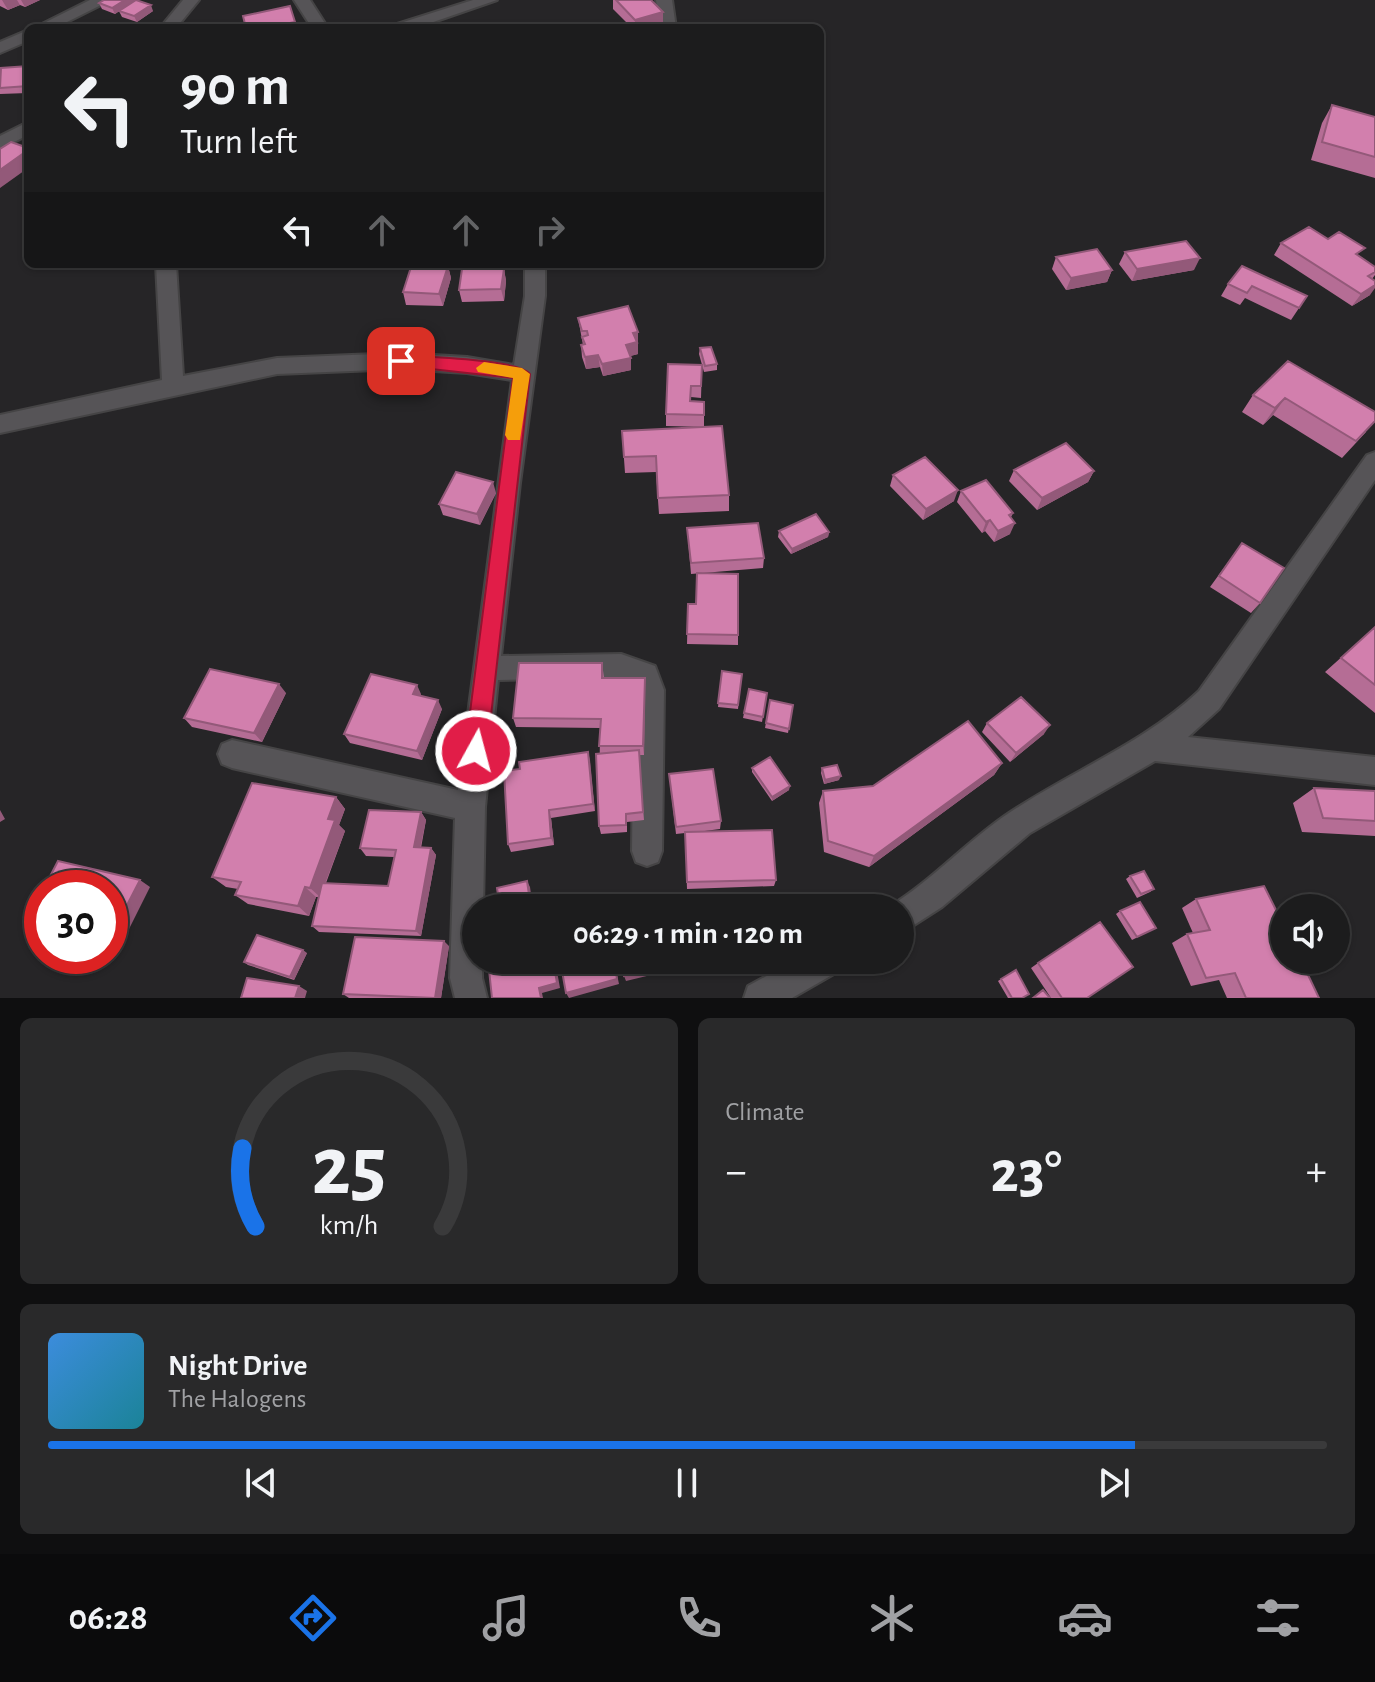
<!DOCTYPE html>
<meta charset="utf-8">
<style>
:root{--surface:#1c1c1d;--page:#29292a;--text:#f1f3f6;--muted:#a0a1a4;--line:#3a3a3b;--accent:#1a73e8}
body{margin:0;font-family:"Alegreya Sans",sans-serif;background:var(--page);color:var(--text);height:100vh;display:flex;flex-direction:column;font-size:30px;white-space:nowrap}
*{box-sizing:border-box;margin:0}
p{font-size:26px;color:var(--muted)}
.icon{flex:none;width:44px;height:44px;fill:none;stroke:currentColor;stroke-width:2;stroke-linecap:round;stroke-linejoin:round}
.map{position:relative;height:998px;overflow:hidden}
.panel{display:flex;flex-direction:column;gap:20px;padding:20px;background:#0f0f10;flex:1}
.panel>*{flex:none}
.hud{position:absolute;left:24px;top:24px;width:800px;height:244px;border-radius:12px;box-shadow:0 2px 6px #0004,0 0 0 2px var(--line);background:#1c1c1d;color:var(--text);overflow:hidden}
.buttons{position:absolute;left:1270px;top:894px;display:grid;gap:16px}
.buttons a{display:grid;place-items:center;width:80px;height:80px;border-radius:50%;background:var(--surface);box-shadow:0 2px 6px #0004,0 0 0 2px var(--line);font-size:40px}
.speed{position:absolute;left:24px;top:870px;display:flex;gap:16px;font-size:40px;font-weight:700;text-align:center}
.speed>*{display:grid;place-content:center;width:104px;height:104px;border-radius:50%;background:var(--surface);box-shadow:0 2px 6px #0004,0 0 0 2px var(--line);line-height:1}
.speed .limit{border:12px solid #d22;background:#fff;color:#111}
.pin{position:absolute;display:grid;place-items:center;width:68px;height:68px;color:#fff;margin:-34px;border-radius:16px;box-shadow:0 4px 12px #0006}
.me{position:absolute;width:88px;margin:-44px;rotate:7deg;stroke-linejoin:round;filter:drop-shadow(0 0 6px #0008)}
.turn{display:flex;align-items:center;gap:28px;height:168px;padding:0 24px;font-size:36px}
.turn .icon{width:104px;height:104px;stroke-width:2.5}
.turn b{display:block;font-size:56px;line-height:68px}
.lanes{display:flex;align-items:center;height:76px;padding:0 24px;background:#0003;justify-content:center;gap:40px;direction:ltr}
.lanes .off{opacity:.35}
.big{font-size:60px;font-weight:700;line-height:1.1}
.panel .widget{flex:1;display:flex;flex-direction:column;justify-content:center;gap:12px;min-width:0;padding:0 28px;border-radius:12px;background:var(--page)}
.panel .dial{align-items:center;gap:0}
.dial svg{height:208px;overflow:visible;fill:none;stroke:var(--line);stroke-width:7;stroke-linecap:round;text-anchor:middle}
.dial text{fill:var(--text);stroke:none}
.song{display:flex;align-items:center;gap:24px}
.cover{width:96px;height:96px;border-radius:12px;background:linear-gradient(135deg,hsl(210 70% 55%),hsl(190 70% 35%))}
.played{height:8px;border-radius:4px;background:linear-gradient(90deg,var(--accent) 85%,var(--line) 85%)}
.keys{display:flex;justify-content:space-around;direction:ltr}
.heat{display:flex;justify-content:space-between;align-items:center;font-size:44px;direction:ltr}
.panel .tiles{flex:1;display:grid;gap:20px;grid-template-columns:1fr 1fr}
.widget:last-child{grid-column:span 2}
.trip{position:absolute;left:462px;top:894px;width:452px;height:80px;border-radius:40px;background:var(--surface);box-shadow:0 2px 6px #0004,0 0 0 2px var(--line);font-weight:700;line-height:80px;text-align:center}
.tab-bar{display:flex;height:128px;justify-content:space-around;align-items:center;background:#0b0b0c;color:var(--muted)}
.tab-bar .icon{width:56px;height:56px}
.tab-bar .selected{color:var(--accent)}
.tab-bar b{font-size:36px;color:var(--text)}
.map>svg:first-child{display:block}
</style>
<div class="map">
<svg width="1375" height="998" viewBox="0 0 1375 998">
<rect width="100%" height="100%" fill="#262527"/>
<g fill="none" stroke-linecap="round" stroke-linejoin="round">
<defs>
<path id="minor" d="M90 0H111L55 28H34Z
M183 0H199L176 28H160Z
M294 0H310L328 28H312Z
M473 0H497L416 28H392L394 25Z
M656 0H672L676 28H660Z
M28 30V41L0 53V42Z
M28 122V135L0 149V136Z
M156 264H176L183 376 277 358 401 353 467 357 514 365 525 296V264H545V296L520 483 501 656 621 654 655 666 664 690 662 851 658 862 647 866 636 862 632 851 634 683 621 678 498 680 485 807 483 908H476V960H482V978L487 998H455L450 978 455 818 232 768 222 764 218 754 222 744 232 740 458 790 512 380 467 373 401 369 277 374 0 433V415L162 380Z
M1375 452V480L1219 709 1188 737 1375 757V785L1155 761 1030 833 942 907 900 934V908L889 907C933 880 967 841 1009 813 1073 770 1143 744 1199 691L1367 455Z
M796 960H844L839 971 792 998H744L748 986Z"/>
</defs>
<use href="#minor" stroke="#454445" stroke-width="4"/>
<use href="#minor" fill="#565457" fill-rule="evenodd"/>
</g>
<path fill="#b56d95" d="M0 0H40L25 7 20 5 8 10 0 6Z
M104 0H137L136 1 153 11 137 22 122 17 119 11 115 14 102 9 99 3Z
M613 0H651L663 12V24L648 28H632L613 9Z
M28 66V93L0 94V70Z
M1332 105 1375 117V178L1311 160 1322 123Z
M1281 243 1359 257 1375 267V275L1372 279 1370 295 1352 306 1274 255Z
M1125 252 1194 270 1132 281 1119 264Z
M1056 257 1112 270 1107 282 1066 290 1052 269Z
M448 266 451 278 443 306 406 305 403 292Z
M1242 266 1307 296 1291 320 1245 298 1240 305 1221 296 1228 284Z
M504 269 506 281 504 301 462 302 459 290Z
M578 318 639 344H637L638 354 630 356 631 370 603 376 600 367 586 369 582 357 581 345H583Z
M700 348 717 364V370L704 372 699 354Z
M1288 361 1366 432 1342 458 1273 415 1263 425 1242 412 1253 395Z
M702 365 701 398 691 397V401L704 402V427L666 426V414Z
M622 431 729 495V511L659 514 656 472 625 473Z
M1014 470 1094 471 1088 482 1037 510 1009 481Z
M893 475 954 501 923 520 890 486Z
M961 491 1013 513 1011 517 1010 534 994 542 985 531 982 533 957 502Z
M496 493 480 525 443 515 439 504Z
M687 528 764 558 763 568 691 574Z
M779 531 829 532 828 537 791 554 778 537Z
M1242 543 1260 603 1251 613 1210 587Z
M688 604 738 635V645L687 644Z
M1375 627V713L1325 672Z
M602 663 604 678H645L644 755H639L644 820 627 822V832L601 834 599 826 600 728 516 727 513 718Z
M722 671 742 674 738 709 718 707Z
M749 689 767 693 762 722 743 718Z
M286 693 262 742 192 727 184 718Z
M421 694 420 696 442 709 422 760 350 743 344 734Z
M770 700 793 705 788 733 765 728Z
M987 723 1044 734 1010 762 982 732Z
M588 752 595 811 551 818 554 845 511 852 508 844 520 769Z
M1002 763 994 775 869 867 824 852 819 803 823 791 873 786Z
M752 768 789 790 772 801 752 772Z
M822 768 839 780 824 784 821 773Z
M669 774 721 821 720 829 697 832 776 880 774 886 687 889 685 833 676 834Z
M1314 788 1375 791V836L1302 832 1293 803Z
M336 797 345 809 339 825 345 831 326 883 388 886 394 857 366 856 360 848 421 812 426 820 421 848H431L436 855 421 936 319 932 312 926 319 897H316L309 916 248 904 235 895 238 889 226 887 212 877Z
M1130 876 1154 889 1150 892 1137 898 1126 879Z
M1196 899 1319 998H1227L1219 980 1191 986 1172 943 1187 934 1193 933 1182 908Z
M1120 911 1156 928 1132 940 1116 914Z
M449 946 441 998H349L343 994Z
M307 953 294 980 248 965 244 962Z
M1038 963 1087 998H1051L1031 968Z
M1001 979 1023 998H1008L998 981Z"/>
<path fill="#935979" d="M2 0H17L20 5 8 10Z
M21 0H40L25 7Z
M125 0H137L115 14 112 8Z
M151 5 153 11 137 22 134 16Z
M663 12V24L648 28H635V20Z
M295 22 297 28H265Z
M28 150V168L0 188V170Z
M1200 258 1194 270 1132 281 1137 269Z
M448 266 451 278 443 306 439 294Z
M504 269 506 281 504 301 501 289Z
M1112 270 1107 282 1066 290 1071 278Z
M1375 285V288L1370 295 1352 306 1361 294Z
M638 332V354L627 357 626 345 633 333Z
M598 355 600 367 586 369 585 357Z
M631 358V370L603 376 602 364Z
M1285 398 1273 415 1263 425 1275 408Z
M1094 471 1088 482 1037 510 1042 498Z
M493 482 496 493 480 525 477 514Z
M958 490 954 501 923 520 926 509Z
M990 520 985 531 982 533 986 522Z
M1015 523 1010 534 994 542 998 531Z
M829 532 828 537 791 554 792 549Z
M645 678V687L644 755 643 746Z
M279 684 286 693 262 742 254 733Z
M417 685 421 694 418 704 413 694Z
M438 700 442 709 422 760 417 751Z
M1050 725 1044 734 1010 762 1016 753Z
M588 752 590 760 595 811 593 804Z
M1002 763 994 775 869 867 874 856Z
M841 776 839 780 824 784 825 780Z
M790 786 789 790 772 801V797Z
M336 797 345 809 339 825 345 831 320 897 310 888 328 819Z
M0 810 5 819 0 822Z
M549 810 551 818 554 845 551 838Z
M421 812 426 820 419 854 414 847Z
M431 848 436 855 421 936 416 931Z
M140 880 150 887 122 943 110 938Z
M527 881 530 887 533 908H531Z
M305 887 316 897 309 916 298 906Z
M444 941 449 946 441 998H435Z
M303 950 307 953 294 980 290 977Z
M553 960H555L560 988 542 993 543 998H541L539 988Z
M614 960 619 984 569 998 566 993Z
M679 963 680 968 626 981 624 976Z
M299 986 307 991 305 998H295Z"/>
<path fill="#d27fad" stroke="#935979" stroke-width="2" d="M104 0H125L112 8 99 3Z
M136 0 151 5 134 16 119 11Z
M616 0H651L663 12 635 20Z
M290 6 295 22 265 28H246L243 16Z
M28 66V86L0 88 1 68Z
M1332 105 1375 117V157L1322 142Z
M11 142 28 148V150L0 170V149Z
M1309 227 1328 239 1339 232 1365 248 1356 254 1375 267V272L1368 276 1375 281V285L1361 294 1281 243Z
M1186 241 1200 258 1137 269 1125 252Z
M1097 249 1112 270 1071 278 1056 257Z
M412 264 448 266 439 294 403 292Z
M1242 266 1307 296 1299 308 1252 286 1247 293 1228 284Z
M462 269H504L501 289 459 290Z
M628 306 638 332 633 333 637 342 626 345 631 358 602 364 598 355 585 357 581 345 585 344 582 337 588 335 587 331H582L578 318Z
M711 347 717 364 705 366 700 348Z
M1288 361 1375 412V421L1356 441 1285 398 1275 408 1253 395Z
M668 364 702 365 701 386H691L690 401 704 402V415L666 414Z
M722 426 729 495 658 498 656 456 624 457 622 431Z
M1066 443 1094 471 1042 498 1014 470Z
M925 457 958 490 926 509 893 475Z
M456 472 493 482 477 514 439 504Z
M986 480 1013 513 1009 515 1015 523 998 531 990 520 986 522 961 491Z
M816 514 829 532 792 549 779 531Z
M758 523 764 558 691 563 687 528Z
M1242 543 1284 568 1260 603 1219 576Z
M697 573 738 574V635L687 634 688 604H696Z
M1375 627V685L1341 658Z
M519 663H602V678H645L643 746H599L601 719 513 718Z
M210 669 279 684 254 733 184 718Z
M722 671 742 674 738 705 718 703Z
M371 674 417 685 413 694 438 700 417 751 344 734Z
M749 689 767 693 763 717 744 713Z
M1021 697 1050 725 1016 753 987 723Z
M770 700 793 705 789 729 766 723Z
M968 721 1002 763 874 856 828 841 823 791 873 786Z
M639 750 643 812 626 814V825L599 826 596 754Z
M588 752 593 804 549 810 551 838 508 844 504 771 520 769 519 762Z
M770 757 790 786 772 797 752 768Z
M837 765 841 776 825 780 822 768Z
M713 769 721 821 676 827 669 774Z
M252 783 336 797 328 819 335 820 310 888 305 887 298 906 235 895 241 882 212 877Z
M1314 788 1375 791V821L1323 818Z
M369 810 421 812 414 847 431 848 416 931 312 926 322 883 388 886 396 850 360 848Z
M772 830 776 880 687 882 685 832Z
M58 861 140 880 110 938V888H44Z
M1144 871 1154 889 1141 894 1130 876Z
M527 881 531 908H500L497 888Z
M1264 886 1284 926V960H1301L1319 998H1246L1235 973 1206 978 1187 934 1210 930 1196 899Z
M42 891V921L28 917Z
M601 898 603 908H564Z
M770 900 773 908H749Z
M1140 902 1156 928 1137 937 1120 911Z
M1100 922 1133 967 1087 998H1062L1038 963Z
M257 935 303 950 290 977 244 962Z
M355 937 444 941 435 998 343 994Z
M488 960H553L557 983 539 988 541 998H492Z
M560 960H614L617 979 566 993Z
M622 960H679V963L624 976Z
M1016 970 1029 994 1022 998H1012L1001 979Z
M247 978 299 986 295 998H241Z
M1043 990 1050 998H1033Z"/>
<path fill="#e11d48" stroke="#92132f" stroke-width="2" d="M401 355C423 357 519 359 530 374L487 751 484 759 476 762 469 759 465 751 513 378 395 365 392 361 395 357Z"/>
<path fill="#f59e0b" d="M484 362 522 368 530 374 520 440H508L505 435 513 378 478 372 476 368Z"/>
</svg>
<div class="buttons">
<a><svg class="icon" aria-label="sound" viewBox="0 0 24 24"><path d="M4 9h4l5-4v14l-5-4H4zM17 9q2 3 0 6"/></svg></a>
</div>
<div class="speed"><div class="limit">30</div></div>
<div class="pin" style="left:401px;top:361px;background:#d93025"><svg class="icon" aria-label="arrive" viewBox="0 0 24 24"><path d="M6 21V4h12l-3 4 3 4H6"/></svg></div>
<svg class="me" style="left:476px;top:751px" viewBox="-20 -20 40 40"><circle r="17" fill="#e11d48" stroke="#fff" stroke-width="3"/><path d="M0-11L8 9 0 5-8 9z" fill="#fff"/></svg>
<div class="trip">06:29 · 1 min · 120 m</div>
<div class="hud">
<div class="turn"><svg class="icon" aria-label="left" viewBox="0 0 24 24"><path d="M17 20v-9H6M10 6l-5 5 5 5"/></svg><div><b>90 m</b>Turn left</div></div>
<div class="lanes"><svg class="icon" aria-label="left" viewBox="0 0 24 24"><path d="M17 20v-9H6M10 6l-5 5 5 5"/></svg><svg class="icon off" aria-label="ahead" viewBox="0 0 24 24"><path d="M12 20V5M6 11l6-6 6 6"/></svg><svg class="icon off" aria-label="ahead" viewBox="0 0 24 24"><path d="M12 20V5M6 11l6-6 6 6"/></svg><svg class="icon off" aria-label="right" viewBox="0 0 24 24"><path d="M7 20v-9h11M14 6l5 5-5 5"/></svg></div>
</div>
</div>
<section class="panel">
<div class="tiles">
<div class="widget dial"><svg viewBox="0 0 100 80">
<path d="M14 69A42 42 0 1 1 86 69"/>
<path d="M14 69A42 42 0 0 1 9 39" stroke="#1a73e8"/>
<text x="50" y="56" font-size="32" font-weight="700">25</text>
<text x="50" y="72" font-size="11">km/h</text>
</svg></div>
<div class="widget"><p>Climate</p>
<div class="heat"><a>−</a><b class="big">23°</b><a>+</a></div>
</div>
<div class="widget">
<div class="song"><i class="cover"></i><div><b>Night Drive</b><p>The Halogens</p></div></div>
<div class="played"></div>
<div class="keys"><svg class="icon" aria-label="previous" viewBox="0 0 24 24"><path d="M18 5L8 12l10 7zM5 5v14"/></svg><svg class="icon" aria-label="pause" viewBox="0 0 24 24"><path d="M8 5v14M16 5v14"/></svg><svg class="icon" aria-label="next" viewBox="0 0 24 24"><path d="M6 5l10 7-10 7zM19 5v14"/></svg></div>
</div>
</div>
</section>
<nav class="tab-bar">
<b>06:28</b>
<svg class="icon selected" aria-label="directions" viewBox="0 0 24 24"><path d="M12 3l9 9-9 9-9-9zM9 14v-3h6M13 9l2 2-2 2"/></svg>
<svg class="icon" aria-label="music" viewBox="0 0 24 24"><path d="M9 18V5l10-2v13"/><circle cx="6" cy="18" r="3"/><circle cx="16" cy="16" r="3"/></svg>
<svg class="icon" aria-label="phone" viewBox="0 0 24 24"><path d="M5 4h4l2 5-3 2q2 4 5 5l2-3 5 2v4C11 20 4 13 5 4z"/></svg>
<svg class="icon" aria-label="climate" viewBox="0 0 24 24"><path d="M12 3v18M4 7l16 10M4 17L20 7"/></svg>
<svg class="icon" aria-label="car" viewBox="0 0 24 24"><path d="M5 17H2v-5l4-1 3-4h7l3 4 3 1v5h-3M9 17h6M6 11h13"/><circle cx="7" cy="17" r="2"/><circle cx="17" cy="17" r="2"/></svg>
<svg class="icon" aria-label="filters" viewBox="0 0 24 24"><path d="M4 7h16M4 17h16"/><circle cx="9" cy="7" r="2"/><circle cx="15" cy="17" r="2"/></svg>
</nav>
